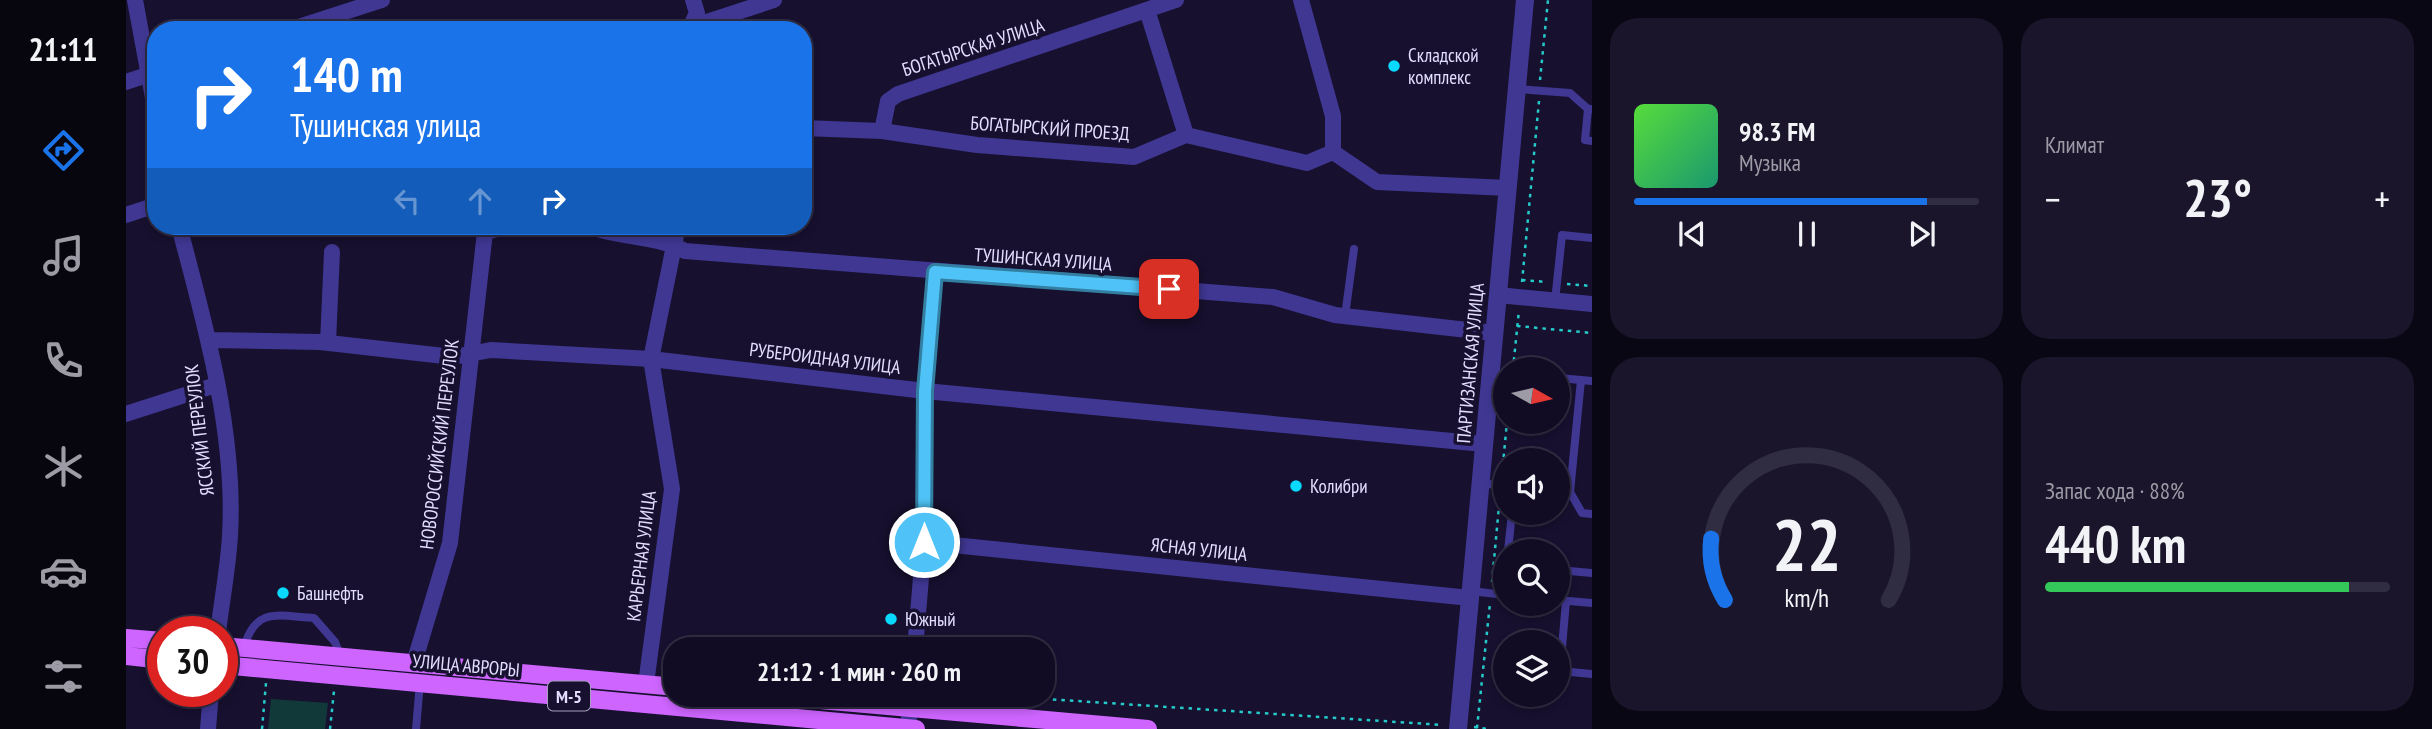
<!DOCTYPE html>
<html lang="ru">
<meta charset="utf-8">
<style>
:root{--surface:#110c23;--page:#1a152b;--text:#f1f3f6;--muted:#9c9ba6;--line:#302c41;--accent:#1a73e8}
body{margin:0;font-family:"PT Sans Narrow",sans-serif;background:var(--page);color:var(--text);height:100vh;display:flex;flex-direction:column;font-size:26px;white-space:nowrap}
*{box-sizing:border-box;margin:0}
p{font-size:23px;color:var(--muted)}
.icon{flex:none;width:38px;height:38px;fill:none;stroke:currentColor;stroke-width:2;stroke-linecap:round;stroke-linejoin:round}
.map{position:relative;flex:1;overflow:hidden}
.details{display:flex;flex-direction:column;gap:18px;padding:18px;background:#090713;width:840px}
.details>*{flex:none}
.top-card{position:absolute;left:21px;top:21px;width:665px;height:214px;border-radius:28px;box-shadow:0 4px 10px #0003,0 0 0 2px var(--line);background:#1a73e8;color:#fff;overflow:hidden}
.needle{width:46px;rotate:98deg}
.buttons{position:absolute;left:1367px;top:357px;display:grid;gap:14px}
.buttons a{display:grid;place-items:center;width:77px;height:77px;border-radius:50%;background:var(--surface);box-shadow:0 4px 10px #0003,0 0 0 2px var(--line);font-size:35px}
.speed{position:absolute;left:21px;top:616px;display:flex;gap:14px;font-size:35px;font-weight:700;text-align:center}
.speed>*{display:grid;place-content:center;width:91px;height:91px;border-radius:50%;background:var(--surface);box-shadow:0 4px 10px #0003,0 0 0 2px var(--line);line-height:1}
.speed .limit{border:10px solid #d22;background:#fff;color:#111}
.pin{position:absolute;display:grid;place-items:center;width:60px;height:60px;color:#fff;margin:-30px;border-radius:14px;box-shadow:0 4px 10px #0006}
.me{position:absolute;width:77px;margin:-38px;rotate:0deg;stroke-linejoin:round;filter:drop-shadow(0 0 5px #0008)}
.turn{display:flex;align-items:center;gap:24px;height:147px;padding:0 28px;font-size:32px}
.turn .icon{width:91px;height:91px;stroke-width:2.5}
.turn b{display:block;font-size:49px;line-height:60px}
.lanes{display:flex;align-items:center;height:66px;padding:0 28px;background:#0003;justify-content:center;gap:35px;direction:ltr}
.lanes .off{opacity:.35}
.big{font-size:52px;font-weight:700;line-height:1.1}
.details .card{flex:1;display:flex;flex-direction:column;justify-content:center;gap:10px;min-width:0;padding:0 24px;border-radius:28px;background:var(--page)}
.details .dial{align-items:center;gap:0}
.dial svg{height:182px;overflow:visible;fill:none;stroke:var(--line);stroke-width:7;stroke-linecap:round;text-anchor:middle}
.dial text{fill:var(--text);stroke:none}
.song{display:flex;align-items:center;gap:21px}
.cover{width:84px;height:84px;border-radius:10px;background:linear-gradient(135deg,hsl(110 70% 55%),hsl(160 70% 35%))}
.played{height:7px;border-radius:4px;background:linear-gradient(90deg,var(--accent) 85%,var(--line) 85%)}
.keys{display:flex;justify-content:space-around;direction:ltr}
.heat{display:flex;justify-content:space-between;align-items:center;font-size:38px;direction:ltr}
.charge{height:10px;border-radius:5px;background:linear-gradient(90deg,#34c759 88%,var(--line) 0)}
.details .tiles{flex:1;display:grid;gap:18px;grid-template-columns:repeat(2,1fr)}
.trip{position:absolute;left:537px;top:637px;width:392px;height:70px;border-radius:28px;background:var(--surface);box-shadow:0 4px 10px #0003,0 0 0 2px var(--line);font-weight:700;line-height:70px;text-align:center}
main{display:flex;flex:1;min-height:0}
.tab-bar{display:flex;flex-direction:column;width:126px;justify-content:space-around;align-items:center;background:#07050e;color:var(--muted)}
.tab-bar .icon{width:49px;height:49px}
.tab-bar .active{color:var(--accent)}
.tab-bar b{font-size:32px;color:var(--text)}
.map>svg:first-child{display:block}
</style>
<main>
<nav class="tab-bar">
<b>21:11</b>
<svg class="icon active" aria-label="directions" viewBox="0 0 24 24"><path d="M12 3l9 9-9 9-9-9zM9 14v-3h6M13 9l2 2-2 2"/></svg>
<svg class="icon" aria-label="music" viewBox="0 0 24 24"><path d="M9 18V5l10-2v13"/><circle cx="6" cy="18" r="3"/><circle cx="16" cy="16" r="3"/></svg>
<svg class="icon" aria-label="phone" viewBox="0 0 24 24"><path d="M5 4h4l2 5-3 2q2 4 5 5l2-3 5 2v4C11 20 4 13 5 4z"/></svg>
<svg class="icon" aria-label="climate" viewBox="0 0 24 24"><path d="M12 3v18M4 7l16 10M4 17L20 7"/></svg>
<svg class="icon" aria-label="car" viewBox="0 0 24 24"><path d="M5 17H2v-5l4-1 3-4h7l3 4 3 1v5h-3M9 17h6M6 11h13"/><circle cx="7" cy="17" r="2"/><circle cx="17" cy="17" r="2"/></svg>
<svg class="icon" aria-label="filters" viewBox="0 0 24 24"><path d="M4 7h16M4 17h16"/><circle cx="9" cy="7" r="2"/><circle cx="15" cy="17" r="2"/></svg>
</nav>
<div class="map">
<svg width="1466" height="729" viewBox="0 0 1466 729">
<rect width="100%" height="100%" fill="#17102f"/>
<path fill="#12393a" d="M145 699 202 703 199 729H142Z"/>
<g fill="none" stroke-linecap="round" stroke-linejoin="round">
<path stroke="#25cbca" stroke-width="2.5" stroke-dasharray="3.5 5" stroke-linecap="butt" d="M1414 80 1422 0
M1396 280 1421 282
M1396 282 1413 101
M1441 284 1466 286
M1391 326 1466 333
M1387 369 1393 310
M1376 474 1381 422
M1366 582 1374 495
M46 628 77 631
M859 695 1317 725
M1348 727 1362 729
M1351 728 1364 603
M136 729 140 683
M204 729 208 691"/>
<path stroke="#3f3792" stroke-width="8" d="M1391 89 1444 93 1462 109
M1466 109H1462L1459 140 1466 141
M1429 301 1436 235 1466 238
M1219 316 1228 249
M1432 378 1455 380
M1354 483 1379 486
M1432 491 1444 492 1455 380 1466 381
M1444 492 1456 513 1466 514
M1382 551 1386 513
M1432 570 1466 573
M1345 591 1379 595
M1432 600 1466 603
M1440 601 1434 671 1466 674
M118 647C130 606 153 616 188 618L209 642 214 655
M290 729 294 682"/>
<path stroke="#3f3792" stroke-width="16" d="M9 0 30 114
M1175 0 1207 116V152
M1021 10 1060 135
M163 30 256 0
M556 30 648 0
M563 30 571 13 567 0
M0 82 30 72
M677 128 756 131 851 145 1008 157 1060 135 1181 163 1207 152
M756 131 762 101 772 94 1050 0
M1207 152 1251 182 1382 188
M0 215 30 205
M53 226C79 324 110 433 104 536 102 568 96 600 92 632
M462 226C493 238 530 235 559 251L1147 297 1209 315 1368 333
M359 232 383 226
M1372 295 1466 304
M83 340 194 342 327 357 365 350 525 359 799 391 1358 444
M202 343 206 252
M0 414 90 385
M798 542 1344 598
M789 649 798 542 799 391 809 272
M288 663 324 543 359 232 356 226
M520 684 546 489 525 359 552 226
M82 729 85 691
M782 729 785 695"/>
<path stroke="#3f3792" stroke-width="18" d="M1332 729 1399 0"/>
<path stroke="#ce65ff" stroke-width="18" d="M0 638 37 641
M96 646 550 687
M0 656 37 660
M96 665 790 729
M637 695 1022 729"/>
</g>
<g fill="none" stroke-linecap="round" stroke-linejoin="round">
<defs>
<path id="route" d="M798 542 799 391 809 272 1043 289"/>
</defs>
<use href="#route" stroke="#337fa1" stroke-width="18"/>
<use href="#route" stroke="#4fc3f7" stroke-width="12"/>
</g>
<g fill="#0ad9ff" stroke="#17102f" stroke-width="2.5">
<circle cx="1268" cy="66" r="7"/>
<circle cx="1170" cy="486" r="7"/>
<circle cx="157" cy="593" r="7"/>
<circle cx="765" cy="619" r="7"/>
</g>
<g text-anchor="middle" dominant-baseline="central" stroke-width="7" stroke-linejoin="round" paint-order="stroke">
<rect fill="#17102f" stroke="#a6a0c1" stroke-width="2" x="422" y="681.5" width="42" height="29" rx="5"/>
<g font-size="18" font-weight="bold" fill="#e3deff">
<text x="443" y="696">М-5</text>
</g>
<g font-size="19" fill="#e3deff" stroke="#17102f">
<text transform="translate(847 47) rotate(-18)">БОГАТЫРСКАЯ УЛИЦА</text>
<text transform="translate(924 128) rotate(4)">БОГАТЫРСКИЙ ПРОЕЗД</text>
<text transform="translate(917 259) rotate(4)">ТУШИНСКАЯ УЛИЦА</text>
<text transform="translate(699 358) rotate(7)">РУБЕРОИДНАЯ УЛИЦА</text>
<text transform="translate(1344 363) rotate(-85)">ПАРТИЗАНСКАЯ УЛИЦА</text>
<text transform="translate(73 430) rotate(-97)">ЯССКИЙ ПЕРЕУЛОК</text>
<text transform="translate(313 444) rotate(-83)">НОВОРОССИЙСКИЙ ПЕРЕУЛОК</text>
<text transform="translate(1073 549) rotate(6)">ЯСНАЯ УЛИЦА</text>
<text transform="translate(515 556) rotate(-83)">КАРЬЕРНАЯ УЛИЦА</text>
<text transform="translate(340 665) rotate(5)">УЛИЦА АВРОРЫ</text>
</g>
<g font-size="19" fill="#e3deff" stroke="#17102f" text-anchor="start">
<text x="1282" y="55">Складской<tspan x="1282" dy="22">комплекс</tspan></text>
<text x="1184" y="486">Колибри</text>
<text x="171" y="593">Башнефть</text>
<text x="779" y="619">Южный</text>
</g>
</g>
</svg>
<div class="buttons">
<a><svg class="needle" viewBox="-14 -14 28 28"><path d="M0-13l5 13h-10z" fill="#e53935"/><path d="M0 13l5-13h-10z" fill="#9c9ba6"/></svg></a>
<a><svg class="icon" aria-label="sound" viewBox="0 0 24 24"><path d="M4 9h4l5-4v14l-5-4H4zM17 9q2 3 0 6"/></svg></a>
<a><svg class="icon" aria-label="search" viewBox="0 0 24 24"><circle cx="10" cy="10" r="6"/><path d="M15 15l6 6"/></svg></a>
<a><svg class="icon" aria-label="layers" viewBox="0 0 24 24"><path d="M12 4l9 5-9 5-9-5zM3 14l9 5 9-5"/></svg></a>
</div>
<div class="speed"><div class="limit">30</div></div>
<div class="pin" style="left:1043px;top:289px;background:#d93025"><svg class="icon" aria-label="arrive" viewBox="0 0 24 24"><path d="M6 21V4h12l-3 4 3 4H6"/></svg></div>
<svg class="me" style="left:798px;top:542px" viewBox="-20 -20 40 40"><circle r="17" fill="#4fc3f7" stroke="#fff" stroke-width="3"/><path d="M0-11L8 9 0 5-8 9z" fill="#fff"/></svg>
<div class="trip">21:12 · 1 мин · 260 m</div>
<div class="top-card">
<div class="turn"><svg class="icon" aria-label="right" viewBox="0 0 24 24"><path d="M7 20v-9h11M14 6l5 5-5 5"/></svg><div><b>140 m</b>Тушинская улица</div></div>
<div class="lanes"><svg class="icon off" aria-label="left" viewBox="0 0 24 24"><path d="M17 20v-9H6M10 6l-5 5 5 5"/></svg><svg class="icon off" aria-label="ahead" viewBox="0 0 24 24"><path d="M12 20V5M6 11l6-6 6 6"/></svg><svg class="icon" aria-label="right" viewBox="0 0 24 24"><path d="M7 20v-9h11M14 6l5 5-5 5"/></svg></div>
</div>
</div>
<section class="details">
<div class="tiles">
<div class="card">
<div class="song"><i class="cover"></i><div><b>98.3 FM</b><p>Музыка</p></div></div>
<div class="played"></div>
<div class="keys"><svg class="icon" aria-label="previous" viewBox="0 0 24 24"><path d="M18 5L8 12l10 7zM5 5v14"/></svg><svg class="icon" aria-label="pause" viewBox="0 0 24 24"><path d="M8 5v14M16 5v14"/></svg><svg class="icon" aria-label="next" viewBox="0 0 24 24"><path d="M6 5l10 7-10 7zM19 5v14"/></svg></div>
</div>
<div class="card"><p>Климат</p>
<div class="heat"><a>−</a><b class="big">23°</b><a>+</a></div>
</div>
<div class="card dial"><svg viewBox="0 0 100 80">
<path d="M14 69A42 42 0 1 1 86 69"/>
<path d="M14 69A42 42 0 0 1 8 42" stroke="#1a73e8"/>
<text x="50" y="56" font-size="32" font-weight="700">22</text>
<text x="50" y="72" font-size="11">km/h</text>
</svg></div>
<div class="card"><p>Запас хода · 88%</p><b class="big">440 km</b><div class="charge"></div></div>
</div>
</section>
</main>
